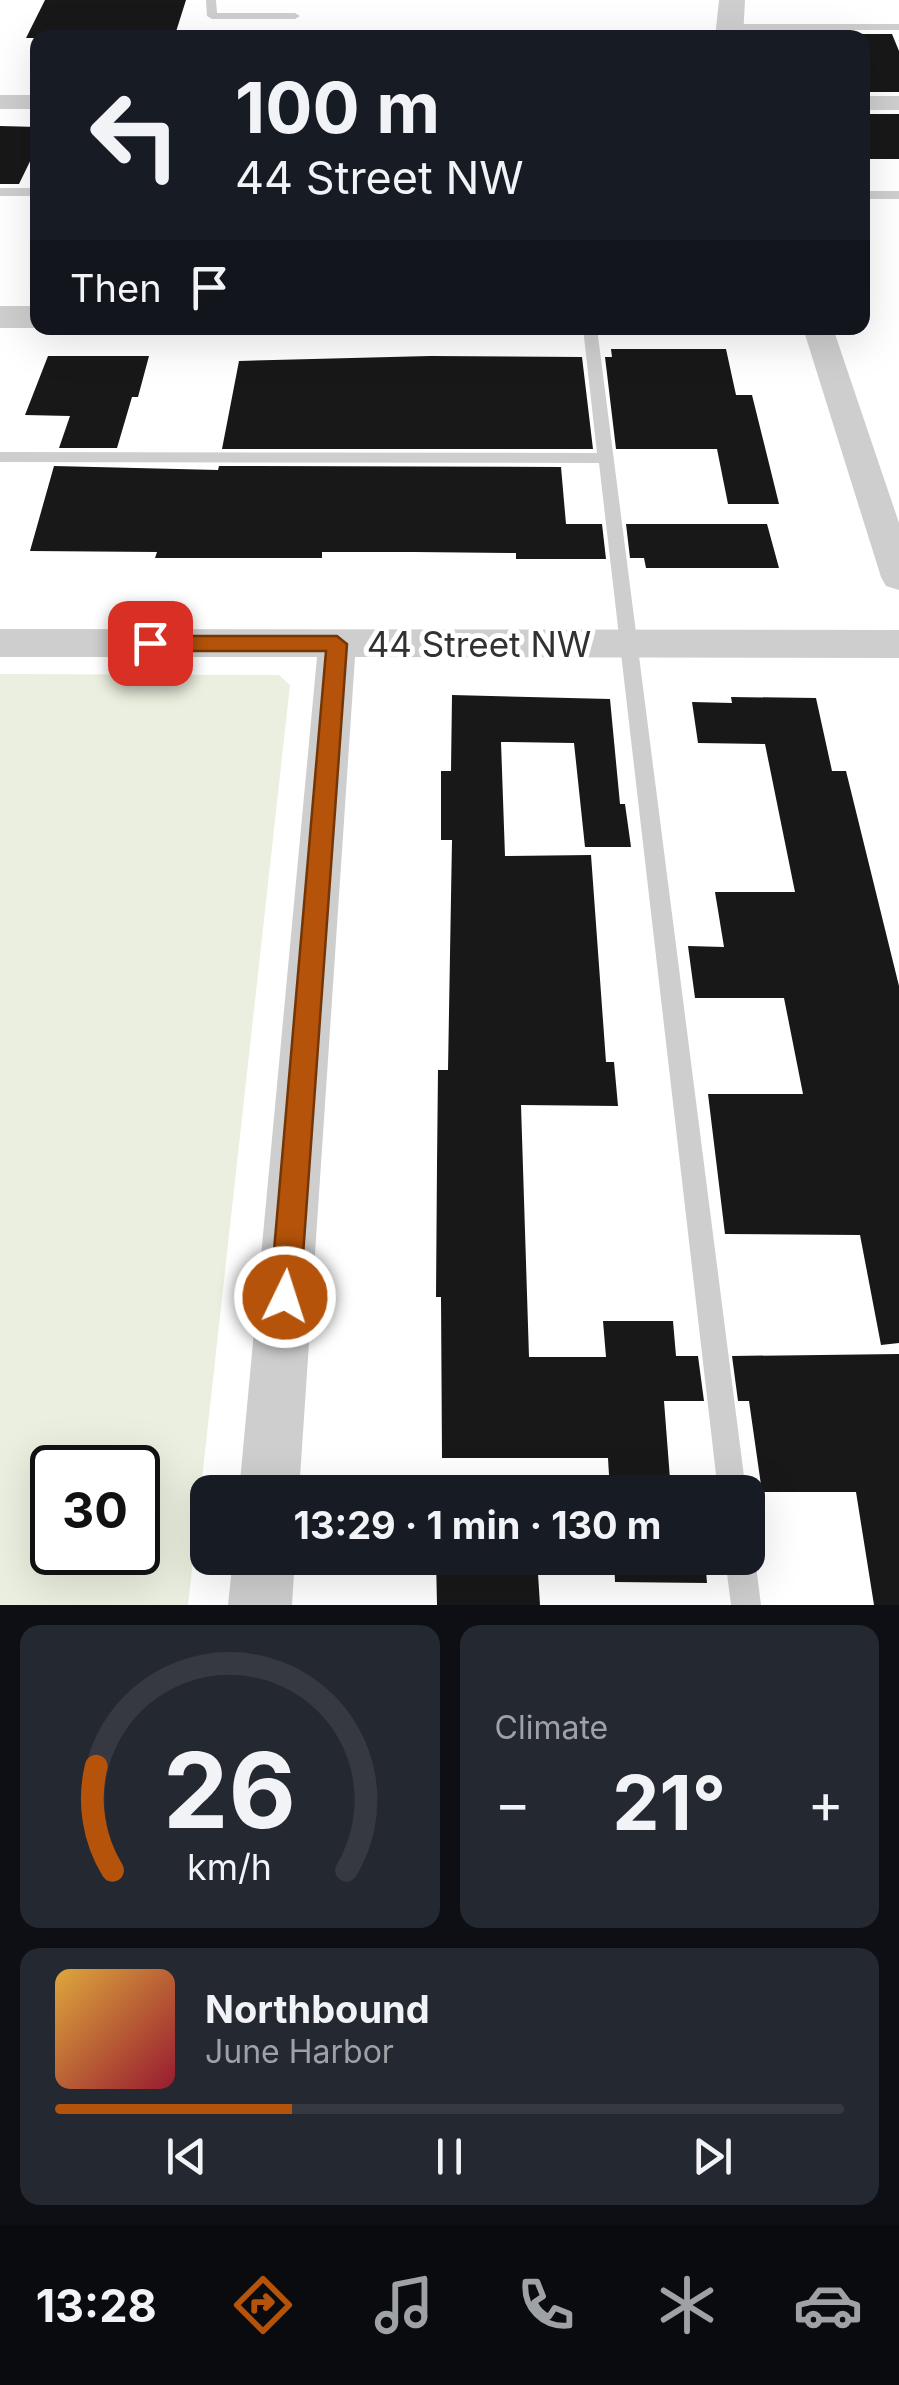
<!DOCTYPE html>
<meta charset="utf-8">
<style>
:root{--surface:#171b24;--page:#242831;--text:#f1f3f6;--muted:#9ea1a6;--line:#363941;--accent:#b45309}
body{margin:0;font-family:Inter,sans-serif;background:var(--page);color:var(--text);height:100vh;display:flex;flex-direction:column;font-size:38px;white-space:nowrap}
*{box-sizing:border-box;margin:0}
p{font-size:32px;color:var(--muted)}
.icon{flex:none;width:55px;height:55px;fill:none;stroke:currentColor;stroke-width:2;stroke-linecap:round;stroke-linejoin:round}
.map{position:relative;height:1605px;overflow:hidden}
.side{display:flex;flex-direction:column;gap:20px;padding:20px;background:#0d0f14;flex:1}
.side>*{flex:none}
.top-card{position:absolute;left:30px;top:30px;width:840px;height:305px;border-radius:20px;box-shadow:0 10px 40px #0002;background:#171b24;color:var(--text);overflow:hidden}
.speed{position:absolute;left:30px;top:1445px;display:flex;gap:20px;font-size:50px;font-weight:700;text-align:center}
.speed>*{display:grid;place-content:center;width:130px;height:130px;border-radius:50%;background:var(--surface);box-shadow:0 10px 40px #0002;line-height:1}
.speed .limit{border:5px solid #111;border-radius:15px;background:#fff;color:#111}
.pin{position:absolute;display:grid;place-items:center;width:85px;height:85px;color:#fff;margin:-42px;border-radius:20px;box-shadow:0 5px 15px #0006}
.me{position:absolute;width:110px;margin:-55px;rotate:4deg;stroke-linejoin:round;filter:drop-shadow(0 0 8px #0008)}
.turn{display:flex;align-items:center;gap:35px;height:210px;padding:0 40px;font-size:45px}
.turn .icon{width:130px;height:130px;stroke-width:2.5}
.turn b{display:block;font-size:70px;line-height:85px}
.then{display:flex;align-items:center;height:95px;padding:0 40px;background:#0003;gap:20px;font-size:38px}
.big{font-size:75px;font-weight:700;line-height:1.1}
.side .card{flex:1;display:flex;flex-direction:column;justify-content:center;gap:15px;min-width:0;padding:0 35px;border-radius:20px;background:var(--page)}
.side .dial{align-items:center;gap:0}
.dial svg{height:260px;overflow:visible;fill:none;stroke:var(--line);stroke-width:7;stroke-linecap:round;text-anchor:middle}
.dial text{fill:var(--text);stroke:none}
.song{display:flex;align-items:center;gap:30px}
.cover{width:120px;height:120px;border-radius:15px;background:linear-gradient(135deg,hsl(40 70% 55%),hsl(350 70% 35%))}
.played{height:10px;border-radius:5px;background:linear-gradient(90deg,var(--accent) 30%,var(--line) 30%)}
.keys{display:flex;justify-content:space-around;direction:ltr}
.heat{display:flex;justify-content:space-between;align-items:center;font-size:55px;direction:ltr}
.side .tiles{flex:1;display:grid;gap:20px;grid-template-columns:1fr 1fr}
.card:last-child{grid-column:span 2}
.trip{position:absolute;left:190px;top:1475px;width:575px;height:100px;border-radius:20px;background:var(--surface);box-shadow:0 10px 40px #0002;font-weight:700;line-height:100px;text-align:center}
.tab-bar{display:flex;height:160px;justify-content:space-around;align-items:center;background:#090b0e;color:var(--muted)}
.tab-bar .icon{width:70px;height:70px}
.tab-bar .current{color:var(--accent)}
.tab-bar b{font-size:45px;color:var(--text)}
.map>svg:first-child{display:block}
</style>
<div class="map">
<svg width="899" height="1605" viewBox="0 0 899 1605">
<rect width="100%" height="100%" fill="#fff"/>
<path fill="#eaefdf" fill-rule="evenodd" d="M0 674 279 675 290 685 188 1605H0ZM52 1468H138V1552H52Z"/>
<path fill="#181818" d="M45 0H186L174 38H26Z
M862 34H892L899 51V92H862Z
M862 114H899V159H862Z
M0 126 38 127V145L19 184H0Z
M611 349H726L736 395H752L779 504H728L717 449H616L605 357H612Z
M48 356H149L138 397H132L117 448H59L70 416 25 415Z
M430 356 582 357 593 449H222L239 361Z
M54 466 218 470 219 466 561 467 566 524H602L606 559H516V553L414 552H322V558H155L157 552 30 551Z
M626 524H767L779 568H646L644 558H630Z
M452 695 610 699 620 804H625L631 847H585L574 743 501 742 505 856 591 855 606 1062H614L618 1106 521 1105 529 1357H606L603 1321H673L676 1356H698L704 1401H664L671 1492H698H610L608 1458H442L441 1297H436L437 1164 438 1070H448L452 840H441V771H451Z
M731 697 816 698 832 771H846L899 986V1343L881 1345 860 1235 725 1234 708 1094H803L784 998H695L688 946 724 947 715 892H795L765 744 698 743 692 702 732 703Z
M899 1354V1605H874L856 1492H762L749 1401H738L732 1356Z
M436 1558H537L540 1605H437Z
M614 1558H705L707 1583 615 1582Z"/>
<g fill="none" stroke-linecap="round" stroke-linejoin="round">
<path fill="#cecece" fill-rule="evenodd" d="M206 0H216L217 13H295L300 16 295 19H212L207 16Z
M899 24V30H728L723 27 728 24Z
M0 188H38V196H0Z
M862 191H899V199H862Z
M583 328H597L746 1492H718L599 463 0 462V452L597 453Z
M748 1546 755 1558 761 1605H731L725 1558H748Z"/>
<path fill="#cecece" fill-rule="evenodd" d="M0 95H38V109H0Z
M862 96H899V110H862Z
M803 328H833L899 523V590L886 586 881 577Z
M0 629 899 630V658L355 657 299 1492H239L317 657H0Z
M233 1558H295L292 1605H228Z"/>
<path fill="#cecece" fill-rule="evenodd" d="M719 0H745L743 38H715Z
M0 306H38L40 328H0Z"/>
</g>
<path fill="#b45309" stroke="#753606" stroke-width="2.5" d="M150 636H337L347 644 300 1297 295 1308 285 1312 274 1308 270 1297 326 651H150L140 643Z"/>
<g text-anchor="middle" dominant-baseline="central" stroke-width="10" stroke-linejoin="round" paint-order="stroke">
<g font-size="35" fill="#313131" stroke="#fff">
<text x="479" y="644">44 Street NW</text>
</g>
</g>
</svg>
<div class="speed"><div class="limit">30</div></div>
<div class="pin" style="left:150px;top:643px;background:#d93025"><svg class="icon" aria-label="arrive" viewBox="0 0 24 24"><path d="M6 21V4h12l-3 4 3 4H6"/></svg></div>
<svg class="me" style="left:285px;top:1297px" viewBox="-20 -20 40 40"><circle r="17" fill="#b45309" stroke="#fff" stroke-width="3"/><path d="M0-11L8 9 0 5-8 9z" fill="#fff"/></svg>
<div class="trip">13:29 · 1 min · 130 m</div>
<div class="top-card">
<div class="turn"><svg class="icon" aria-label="left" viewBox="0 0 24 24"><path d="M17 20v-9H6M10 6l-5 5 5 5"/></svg><div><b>100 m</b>44 Street NW</div></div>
<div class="then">Then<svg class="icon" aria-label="arrive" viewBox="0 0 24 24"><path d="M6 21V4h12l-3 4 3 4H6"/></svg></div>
</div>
</div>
<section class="side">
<div class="tiles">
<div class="card dial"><svg viewBox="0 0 100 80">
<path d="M14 69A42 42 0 1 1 86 69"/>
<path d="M14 69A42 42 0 0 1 9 37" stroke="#b45309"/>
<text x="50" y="56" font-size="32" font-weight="700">26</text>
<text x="50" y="72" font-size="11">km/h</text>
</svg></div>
<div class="card"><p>Climate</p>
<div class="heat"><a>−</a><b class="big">21°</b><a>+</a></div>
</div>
<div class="card">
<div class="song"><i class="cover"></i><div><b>Northbound</b><p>June Harbor</p></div></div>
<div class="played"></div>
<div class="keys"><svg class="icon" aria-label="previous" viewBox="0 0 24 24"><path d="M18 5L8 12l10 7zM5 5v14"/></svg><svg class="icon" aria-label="pause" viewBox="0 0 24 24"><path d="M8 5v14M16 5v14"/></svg><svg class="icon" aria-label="next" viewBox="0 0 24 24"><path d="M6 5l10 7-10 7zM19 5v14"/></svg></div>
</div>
</div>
</section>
<nav class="tab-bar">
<b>13:28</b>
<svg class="icon current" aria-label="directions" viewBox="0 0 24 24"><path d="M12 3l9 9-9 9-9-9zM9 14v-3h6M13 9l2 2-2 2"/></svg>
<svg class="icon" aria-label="music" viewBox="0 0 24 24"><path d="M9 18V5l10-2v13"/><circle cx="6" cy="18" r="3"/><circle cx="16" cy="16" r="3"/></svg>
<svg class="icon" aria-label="phone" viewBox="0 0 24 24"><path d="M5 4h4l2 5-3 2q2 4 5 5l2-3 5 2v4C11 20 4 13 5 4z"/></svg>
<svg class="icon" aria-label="climate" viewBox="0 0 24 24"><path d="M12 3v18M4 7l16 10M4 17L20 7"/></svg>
<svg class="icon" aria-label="car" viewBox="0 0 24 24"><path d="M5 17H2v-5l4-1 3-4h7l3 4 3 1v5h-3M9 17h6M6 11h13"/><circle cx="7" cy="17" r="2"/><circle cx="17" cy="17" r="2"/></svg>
</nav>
